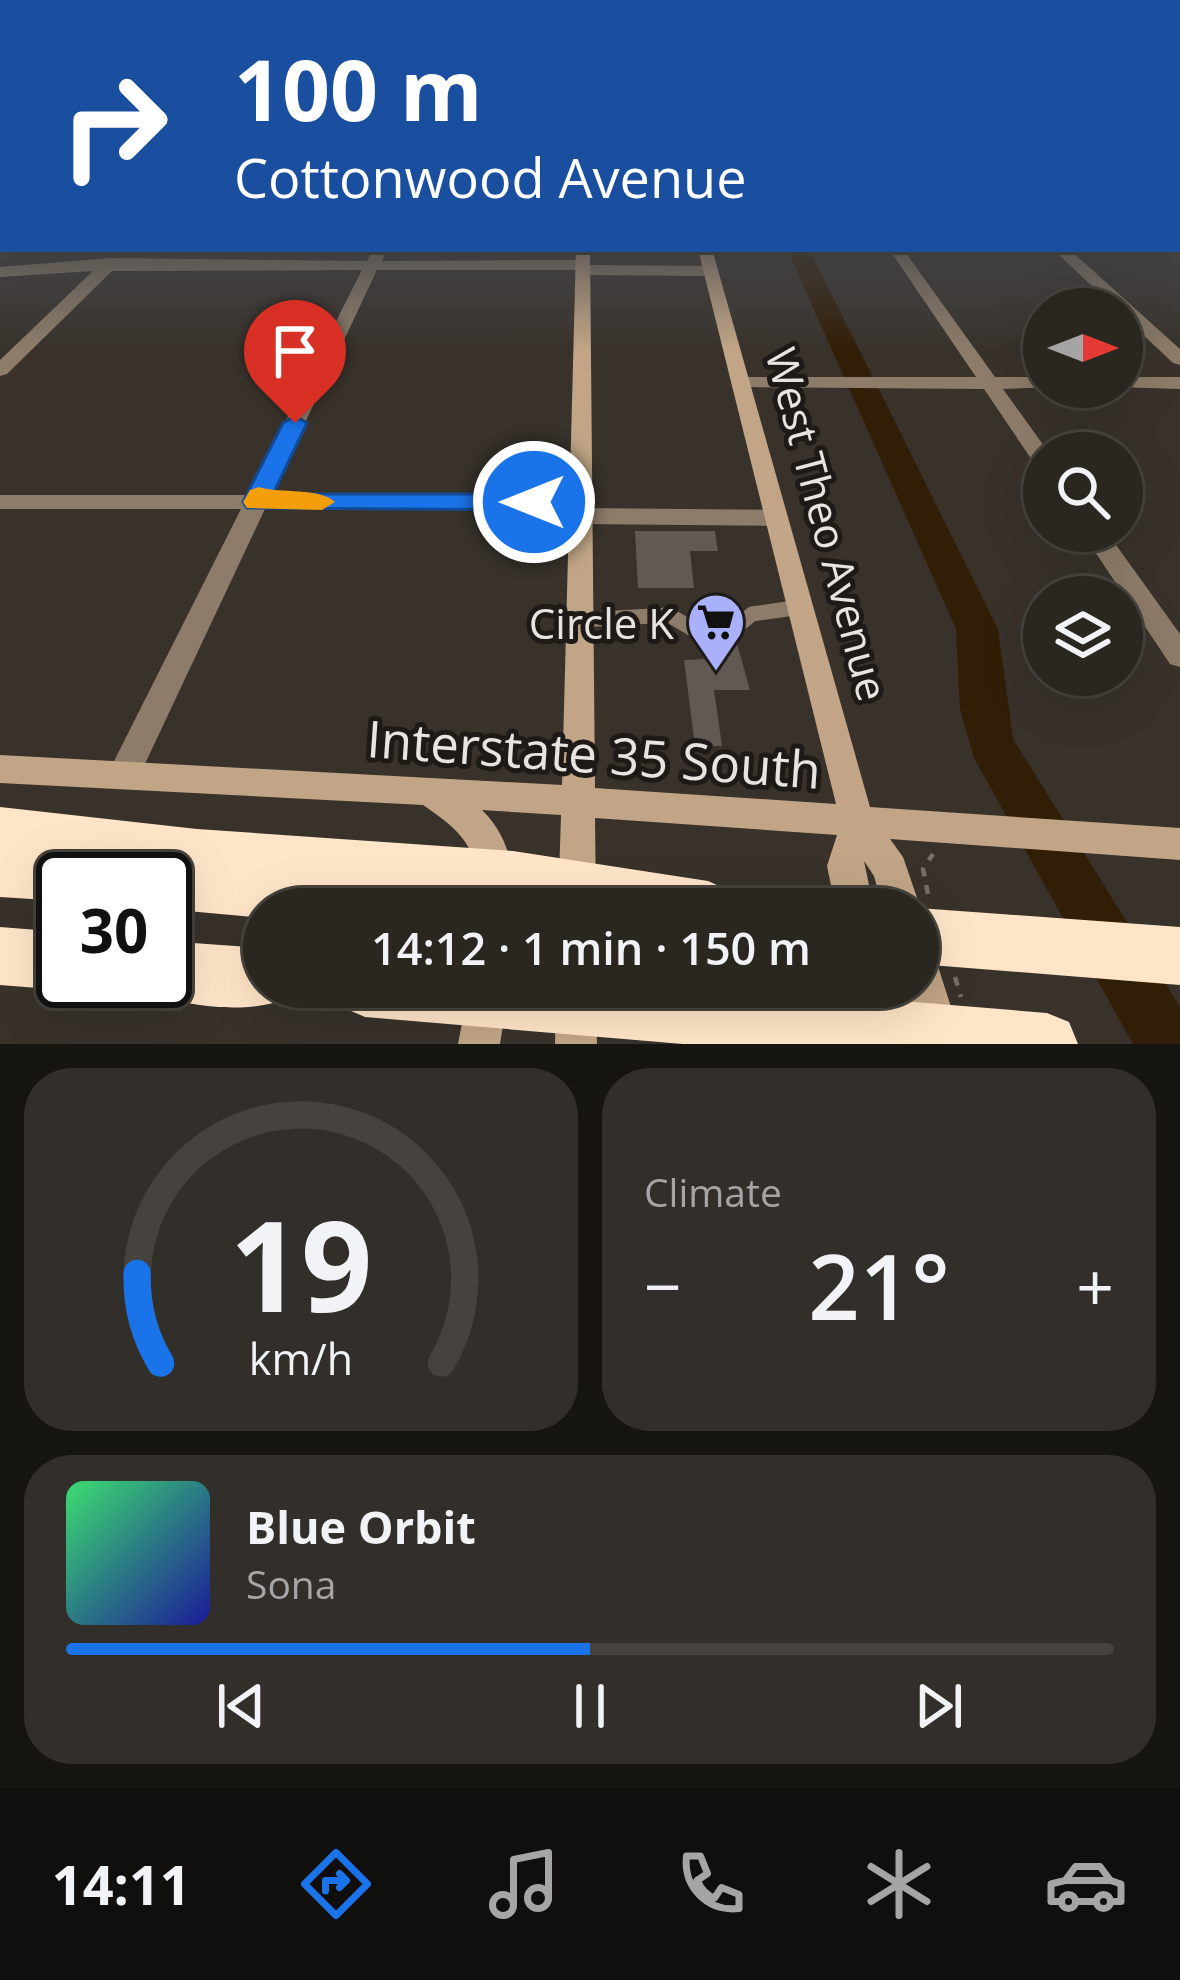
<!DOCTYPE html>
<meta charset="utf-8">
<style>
:root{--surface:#2a2620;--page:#322e29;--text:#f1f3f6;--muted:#a5a5a5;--line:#46433e;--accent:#1a73e8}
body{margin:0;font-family:"Open Sans",sans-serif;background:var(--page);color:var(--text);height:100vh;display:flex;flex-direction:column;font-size:45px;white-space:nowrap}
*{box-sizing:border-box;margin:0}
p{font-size:39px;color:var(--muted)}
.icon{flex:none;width:66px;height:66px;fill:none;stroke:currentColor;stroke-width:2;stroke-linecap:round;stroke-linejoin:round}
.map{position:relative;height:1044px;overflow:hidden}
.details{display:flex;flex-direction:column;gap:24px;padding:24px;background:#171512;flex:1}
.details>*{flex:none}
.hud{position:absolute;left:0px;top:0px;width:1182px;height:252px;box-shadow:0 12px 48px #0002,0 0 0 3px var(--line);background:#1a4fa0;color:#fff;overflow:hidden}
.needle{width:78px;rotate:90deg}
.controls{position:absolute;left:1023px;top:288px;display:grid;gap:24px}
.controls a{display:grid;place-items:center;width:120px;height:120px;border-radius:50%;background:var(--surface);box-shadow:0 12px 48px #0002,0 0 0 3px var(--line);font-size:60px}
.speed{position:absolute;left:36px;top:852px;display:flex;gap:24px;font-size:60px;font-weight:700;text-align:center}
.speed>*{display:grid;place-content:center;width:156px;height:156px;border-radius:50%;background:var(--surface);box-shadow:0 12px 48px #0002,0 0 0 3px var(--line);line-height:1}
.speed .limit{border:6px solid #111;border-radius:18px;background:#fff;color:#111}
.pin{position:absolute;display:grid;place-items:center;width:102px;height:102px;color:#fff;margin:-123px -51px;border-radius:50% 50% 50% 0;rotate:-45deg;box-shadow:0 0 12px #0007}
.pin .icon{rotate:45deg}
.me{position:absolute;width:132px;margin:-66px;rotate:270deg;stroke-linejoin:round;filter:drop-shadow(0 0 9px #0008)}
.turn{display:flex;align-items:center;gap:42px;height:252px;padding:0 36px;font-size:54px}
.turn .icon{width:156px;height:156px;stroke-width:2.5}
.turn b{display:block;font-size:84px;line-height:102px}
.big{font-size:90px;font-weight:600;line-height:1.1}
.details .tile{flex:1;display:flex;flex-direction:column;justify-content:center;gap:18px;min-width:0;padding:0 42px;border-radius:48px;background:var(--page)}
.details .dial{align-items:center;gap:0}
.dial svg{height:312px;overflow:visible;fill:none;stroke:var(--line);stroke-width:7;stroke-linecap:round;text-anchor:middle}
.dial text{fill:var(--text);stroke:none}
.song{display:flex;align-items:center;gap:36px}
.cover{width:144px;height:144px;border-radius:18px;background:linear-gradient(135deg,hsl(140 70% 55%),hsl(240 70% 35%))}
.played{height:12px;border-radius:6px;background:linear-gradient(90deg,var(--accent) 50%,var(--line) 50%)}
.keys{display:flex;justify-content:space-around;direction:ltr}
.heat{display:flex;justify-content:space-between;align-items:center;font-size:66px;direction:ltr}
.details .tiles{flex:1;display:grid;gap:24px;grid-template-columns:1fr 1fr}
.tile:last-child{grid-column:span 2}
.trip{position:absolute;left:243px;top:888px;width:696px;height:120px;border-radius:60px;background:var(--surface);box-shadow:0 12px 48px #0002,0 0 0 3px var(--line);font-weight:600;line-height:120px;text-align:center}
.dock{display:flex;height:192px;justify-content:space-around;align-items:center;background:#110f0d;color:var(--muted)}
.dock .icon{width:84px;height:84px}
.dock .active{color:var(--accent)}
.dock b{font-size:54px;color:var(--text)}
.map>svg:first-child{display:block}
</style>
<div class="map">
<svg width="1180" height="1044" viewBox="0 0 1180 1044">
<rect width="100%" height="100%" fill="#38322b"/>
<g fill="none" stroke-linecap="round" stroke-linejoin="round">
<path fill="#311e06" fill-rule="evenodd" d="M787 249H809L998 629 1013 739 1180 1007V1044H1133L974 758 960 709 956 629Z"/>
</g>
<path fill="#615a52" d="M635 531H715L718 551H690L694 588H638Z
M705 640H736L750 690H714L722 746H695L684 660 708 659Z"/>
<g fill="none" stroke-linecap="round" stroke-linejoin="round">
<path stroke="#756f69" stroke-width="4.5" stroke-dasharray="9 9" stroke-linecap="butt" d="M928 894 923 869 933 854
M955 977 961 997"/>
<path stroke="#8d7c69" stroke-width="15" d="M581 620 669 615 691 628H735L752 614 801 607"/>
<path fill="#8d7c69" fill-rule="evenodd" d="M1179 212H1180V220H1179Z
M373 249H387L382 261 583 260 590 265 711 266 719 271 711 276 582 275 575 270H377L271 495H580L592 502 583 508 777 510 789 518 777 526 580 524 568 516 577 509H265L135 785 123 789 111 785 107 775 241 509H0V495H248L362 270 112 271 7 374 0 376V360L93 271 0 277V267L111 258 367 261Z
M889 249H903L995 377H1044V387H1051L1003 389 1049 453H1044V468L1036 466 984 389 734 387 731 383 741 377H976Z
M1053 249H1069L1180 349V365L1173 363 1122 315V309H1116Z
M1122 377H1180V389L1115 387H1122Z
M1081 531H1106L1180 634V667L1170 664Z"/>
<path fill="#c1a586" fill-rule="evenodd" d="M576 249H590L595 788 836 804 698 249H712L870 807 1180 828V860L890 839 903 857 921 909 918 915V909H883L874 876 864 861 874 909H836L827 866 837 835 595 818 596 909H558L561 815 482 810C510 837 515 872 514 909H476C480 852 470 837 423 805L0 783V755L562 785Z
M918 943 932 948 963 1044H921L905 987H918Z
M469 987H509L500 1044H458Z
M556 987H596L597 1044H555Z
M854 987H894L908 1044H866Z"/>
<path fill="#ffe5c8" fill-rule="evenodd" d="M0 807 197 829 513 851 708 881 728 890 736 909H548L510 903 513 909H264V918L165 909V879H140L142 872 134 871 137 879H63V901L0 897Z
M918 908 1180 927V985L918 964Z
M0 927 63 932V981L84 982 63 990 0 985Z
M165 941 264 948V987H290L285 999C247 1015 182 1006 144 991L140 981H165Z
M335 987H730L1047 1013 1069 1022 1078 1044H683L365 1017 344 1008Z"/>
</g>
<linearGradient id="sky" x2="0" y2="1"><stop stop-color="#1f1c18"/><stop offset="0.58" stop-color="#4d4f55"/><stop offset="1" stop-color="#4d4f55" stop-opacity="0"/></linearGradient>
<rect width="1180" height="351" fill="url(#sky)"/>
<path fill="#1a73e8" stroke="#114b97" stroke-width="3" d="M295 416 307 423 273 494H534L547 502 534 510 247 508 243 502 283 423Z"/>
<path fill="#f59e0b" d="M259 487C280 494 319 487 335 502L322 510 247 508 243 502 250 490Z"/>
<defs>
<symbol id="supermarket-pin" viewBox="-11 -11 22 30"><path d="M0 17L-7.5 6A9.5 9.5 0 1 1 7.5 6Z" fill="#a9b0fc" stroke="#1d1a17"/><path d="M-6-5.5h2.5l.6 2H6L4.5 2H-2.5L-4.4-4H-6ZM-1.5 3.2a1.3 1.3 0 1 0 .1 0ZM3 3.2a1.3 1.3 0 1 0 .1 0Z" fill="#111"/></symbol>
</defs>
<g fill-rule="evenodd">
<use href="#supermarket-pin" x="683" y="589" width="66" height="90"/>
</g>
<g text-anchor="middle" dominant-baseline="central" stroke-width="10" stroke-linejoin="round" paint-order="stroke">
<g font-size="42" fill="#e8e4df" stroke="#1d1a17">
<text transform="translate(828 524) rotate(75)">West Theo Avenue</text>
</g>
<g font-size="42" fill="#e8e4df" stroke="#1d1a17" text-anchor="end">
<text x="674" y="622">Circle K</text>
</g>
<g font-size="51" fill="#e8e4df" stroke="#1d1a17">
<text transform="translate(594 753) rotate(4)">Interstate 35 South</text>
</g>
</g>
</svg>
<div class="controls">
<a><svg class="needle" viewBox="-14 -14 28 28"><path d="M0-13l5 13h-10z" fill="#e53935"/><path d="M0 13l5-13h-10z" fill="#a5a5a5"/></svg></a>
<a><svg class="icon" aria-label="search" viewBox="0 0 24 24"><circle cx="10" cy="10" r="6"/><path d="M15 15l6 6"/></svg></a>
<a><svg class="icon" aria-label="layers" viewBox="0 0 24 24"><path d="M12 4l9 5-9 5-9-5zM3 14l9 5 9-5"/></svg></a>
</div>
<div class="speed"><div class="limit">30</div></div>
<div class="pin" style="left:295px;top:423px;background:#d93025"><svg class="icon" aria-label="arrive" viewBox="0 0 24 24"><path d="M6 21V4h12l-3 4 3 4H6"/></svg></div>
<svg class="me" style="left:534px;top:502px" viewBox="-20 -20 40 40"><circle r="17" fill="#1a73e8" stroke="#fff" stroke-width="3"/><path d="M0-11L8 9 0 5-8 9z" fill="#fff"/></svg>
<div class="trip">14:12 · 1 min · 150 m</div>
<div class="hud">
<div class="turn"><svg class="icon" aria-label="right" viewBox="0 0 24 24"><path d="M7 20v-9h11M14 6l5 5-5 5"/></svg><div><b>100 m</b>Cottonwood Avenue</div></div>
</div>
</div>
<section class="details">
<div class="tiles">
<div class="tile dial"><svg viewBox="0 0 100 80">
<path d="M14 69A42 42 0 1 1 86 69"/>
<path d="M14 69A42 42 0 0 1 8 46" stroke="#1a73e8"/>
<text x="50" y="56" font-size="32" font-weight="700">19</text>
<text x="50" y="72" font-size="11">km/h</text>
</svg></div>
<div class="tile"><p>Climate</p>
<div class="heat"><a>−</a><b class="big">21°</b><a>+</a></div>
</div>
<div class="tile">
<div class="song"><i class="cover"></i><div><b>Blue Orbit</b><p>Sona</p></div></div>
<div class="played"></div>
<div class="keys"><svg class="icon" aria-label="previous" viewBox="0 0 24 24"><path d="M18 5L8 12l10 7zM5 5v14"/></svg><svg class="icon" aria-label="pause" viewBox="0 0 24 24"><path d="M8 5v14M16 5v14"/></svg><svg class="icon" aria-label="next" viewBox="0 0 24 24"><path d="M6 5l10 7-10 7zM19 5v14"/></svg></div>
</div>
</div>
</section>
<nav class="dock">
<b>14:11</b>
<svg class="icon active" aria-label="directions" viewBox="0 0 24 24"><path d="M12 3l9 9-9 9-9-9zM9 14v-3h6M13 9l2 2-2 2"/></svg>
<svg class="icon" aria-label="music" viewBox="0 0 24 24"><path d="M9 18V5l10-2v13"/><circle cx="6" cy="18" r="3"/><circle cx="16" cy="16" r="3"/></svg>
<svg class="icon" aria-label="phone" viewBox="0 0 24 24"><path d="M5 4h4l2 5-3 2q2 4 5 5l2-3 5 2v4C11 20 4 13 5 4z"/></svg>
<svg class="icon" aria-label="climate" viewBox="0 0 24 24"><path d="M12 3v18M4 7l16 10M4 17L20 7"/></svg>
<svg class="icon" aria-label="car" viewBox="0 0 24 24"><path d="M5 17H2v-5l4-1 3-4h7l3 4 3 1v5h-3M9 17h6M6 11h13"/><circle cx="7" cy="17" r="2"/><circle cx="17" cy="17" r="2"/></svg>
</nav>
